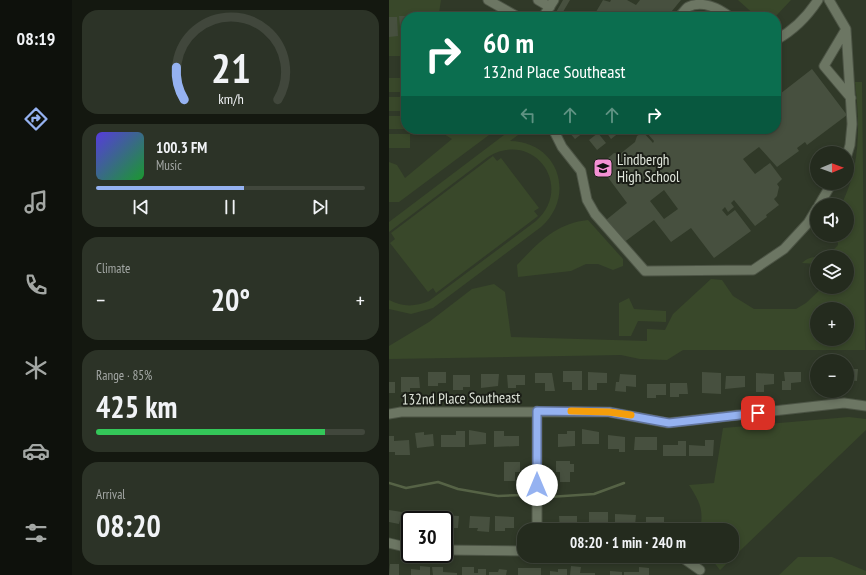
<!DOCTYPE html>
<meta charset="utf-8">
<style>
:root{--surface:#242b1e;--page:#2c3327;--text:#f1f3f6;--muted:#a3a7a4;--line:#41473c;--accent:#95b2f1}
body{margin:0;font-family:"PT Sans Narrow",sans-serif;background:var(--page);color:var(--text);height:100vh;display:flex;flex-direction:column;font-size:15px;white-space:nowrap}
*{box-sizing:border-box;margin:0}
p{font-size:13px;color:var(--muted)}
.icon{flex:none;width:22px;height:22px;fill:none;stroke:currentColor;stroke-width:2;stroke-linecap:round;stroke-linejoin:round}
.map{position:relative;flex:1;overflow:hidden}
.sheet{display:flex;flex-direction:column;gap:10px;padding:10px;background:#141810;width:317px}
.sheet>*{flex:none}
.guide{position:absolute;left:12px;top:12px;width:380px;height:122px;border-radius:16px;box-shadow:0 2px 6px #0003,0 0 0 1px var(--line);background:#0b6e4f;color:#fff;overflow:hidden}
.needle{width:26px;rotate:89deg}
.fabs{position:absolute;left:421px;top:146px;display:grid;gap:8px}
.fabs a{display:grid;place-items:center;width:44px;height:44px;border-radius:50%;background:var(--surface);box-shadow:0 2px 6px #0003,0 0 0 1px var(--line);font-size:20px}
.speed{position:absolute;left:12px;top:511px;display:flex;gap:8px;font-size:20px;font-weight:700;text-align:center}
.speed>*{display:grid;place-content:center;width:52px;height:52px;border-radius:50%;background:var(--surface);box-shadow:0 2px 6px #0003,0 0 0 1px var(--line);line-height:1}
.speed .limit{border:2px solid #111;border-radius:6px;background:#fff;color:#111}
.pin{position:absolute;display:grid;place-items:center;width:34px;height:34px;color:#fff;margin:-17px;border-radius:8px;box-shadow:0 2px 6px #0006}
.me{position:absolute;width:44px;margin:-22px;rotate:0deg;stroke-linejoin:round;filter:drop-shadow(0 0 3px #0008)}
.turn{display:flex;align-items:center;gap:14px;height:84px;padding:0 16px;font-size:18px}
.turn .icon{width:52px;height:52px;stroke-width:2.5}
.turn b{display:block;font-size:28px;line-height:34px}
.lanes{display:flex;align-items:center;height:38px;padding:0 16px;background:#0003;justify-content:center;gap:20px;direction:ltr}
.lanes .off{opacity:.35}
.big{font-size:30px;font-weight:600;line-height:1.1}
.sheet .card{flex:1;display:flex;flex-direction:column;justify-content:center;gap:6px;min-width:0;padding:0 14px;border-radius:16px;background:var(--page)}
.sheet .dial{align-items:center;gap:0}
.dial svg{height:104px;overflow:visible;fill:none;stroke:var(--line);stroke-width:7;stroke-linecap:round;text-anchor:middle}
.dial text{fill:var(--text);stroke:none}
.song{display:flex;align-items:center;gap:12px}
.cover{width:48px;height:48px;border-radius:6px;background:linear-gradient(135deg,hsl(250 70% 55%),hsl(130 70% 35%))}
.played{height:4px;border-radius:2px;background:linear-gradient(90deg,var(--accent) 55%,var(--line) 55%)}
.keys{display:flex;justify-content:space-around;direction:ltr}
.heat{display:flex;justify-content:space-between;align-items:center;font-size:22px;direction:ltr}
.charge{height:6px;border-radius:3px;background:linear-gradient(90deg,#34c759 85%,var(--line) 0)}
.trip{position:absolute;left:128px;top:523px;width:222px;height:40px;border-radius:16px;background:var(--surface);box-shadow:0 2px 6px #0003,0 0 0 1px var(--line);font-weight:600;line-height:40px;text-align:center}
main{display:flex;flex:1;min-height:0}
.tabs{display:flex;flex-direction:column;width:72px;justify-content:space-around;align-items:center;background:#0e110c;color:var(--muted)}
.tabs .icon{width:28px;height:28px}
.tabs .current{color:var(--accent)}
.tabs b{font-size:18px;color:var(--text)}
.map>svg:first-child{display:block}
</style>
<main>
<nav class="tabs">
<b>08:19</b>
<svg class="icon current" aria-label="directions" viewBox="0 0 24 24"><path d="M12 3l9 9-9 9-9-9zM9 14v-3h6M13 9l2 2-2 2"/></svg>
<svg class="icon" aria-label="music" viewBox="0 0 24 24"><path d="M9 18V5l10-2v13"/><circle cx="6" cy="18" r="3"/><circle cx="16" cy="16" r="3"/></svg>
<svg class="icon" aria-label="phone" viewBox="0 0 24 24"><path d="M5 4h4l2 5-3 2q2 4 5 5l2-3 5 2v4C11 20 4 13 5 4z"/></svg>
<svg class="icon" aria-label="climate" viewBox="0 0 24 24"><path d="M12 3v18M4 7l16 10M4 17L20 7"/></svg>
<svg class="icon" aria-label="car" viewBox="0 0 24 24"><path d="M5 17H2v-5l4-1 3-4h7l3 4 3 1v5h-3M9 17h6M6 11h13"/><circle cx="7" cy="17" r="2"/><circle cx="17" cy="17" r="2"/></svg>
<svg class="icon" aria-label="filters" viewBox="0 0 24 24"><path d="M4 7h16M4 17h16"/><circle cx="9" cy="7" r="2"/><circle cx="15" cy="17" r="2"/></svg>
</nav>
<section class="sheet">
<div class="card dial"><svg viewBox="0 0 100 80">
<path d="M14 69A42 42 0 1 1 86 69"/>
<path d="M14 69A42 42 0 0 1 8 44" stroke="#95b2f1"/>
<text x="50" y="56" font-size="32" font-weight="700">21</text>
<text x="50" y="72" font-size="11">km/h</text>
</svg></div>
<div class="card">
<div class="song"><i class="cover"></i><div><b>100.3 FM</b><p>Music</p></div></div>
<div class="played"></div>
<div class="keys"><svg class="icon" aria-label="previous" viewBox="0 0 24 24"><path d="M18 5L8 12l10 7zM5 5v14"/></svg><svg class="icon" aria-label="pause" viewBox="0 0 24 24"><path d="M8 5v14M16 5v14"/></svg><svg class="icon" aria-label="next" viewBox="0 0 24 24"><path d="M6 5l10 7-10 7zM19 5v14"/></svg></div>
</div>
<div class="card"><p>Climate</p>
<div class="heat"><a>−</a><b class="big">20°</b><a>+</a></div>
</div>
<div class="card"><p>Range · 85%</p><b class="big">425 km</b><div class="charge"></div></div>
<div class="card"><p>Arrival</p><b class="big">08:20</b></div>
</section>
<div class="map">
<svg width="477" height="575" viewBox="0 0 477 575">
<rect width="100%" height="100%" fill="#303928"/>
<path fill="#39482a" fill-rule="evenodd" d="M0 0H52L50 13 52 17H17V56H0Z
M349 0H402L386 17H368Z
M0 78H17V92H0Z
M466 82H473L476 350H294L278 360 251 359 232 355 0 359V346L40 322 83 289 105 284 116 292 122 337 258 341V329L276 330 284 314 322 279 333 280 344 296 365 309H407L417 303 434 287H458V257H428V264L413 263C424 252 435 262 449 245L448 235H458V205H452C472 167 471 124 466 82ZM428 309H458V339H428Z
M0 97H17V111H0Z
M0 116H17V129H21H0Z
M47 129H102L100 135 10 202H0V162L8 165 16 178 63 139Z
M123 129H131L133 132 121 141C170 142 187 196 152 227L44 308 22 314 0 309V300C13 307 26 307 40 301L147 221C186 186 144 129 99 157L0 232V222Z
M0 134H21V148H0Z
M104 156 108 161 112 158 150 208 145 211 149 216 47 293 44 288 39 292 1 243 6 239 2 233Z
M199 220 234 259V266L224 270 209 264H197L182 271 129 277 128 265C148 244 167 223 199 220Z
M240 298 245 309 277 311V322L249 321 242 336H230V303Z
M460 417 477 419V430L331 570 320 556H343V530H311C315 510 311 502 300 485L325 483 334 428Z
M409 557H443L477 571V575H390Z"/>
<g fill="none" stroke-linecap="round" stroke-linejoin="round">
<path stroke="#566346" stroke-width="2.5" d="M0 483 17 488 49 482 69 489 109 496 134 495
M160 497 205 494 235 483"/>
</g>
<path fill="#47503f" fill-rule="evenodd" d="M174 0H181L171 17 166 14Z
M214 0 221 2 222 0H238L247 5 251 0H292L278 17H204Z
M10 16H17V26H11Z
M0 17H8L9 36 0 37Z
M423 69 458 115 418 145 416 142 408 148 410 151 388 167 370 147 354 159 366 174 381 163 393 179 388 184 390 187 388 196 385 199 390 205 377 215 378 217 366 226 345 200 342 203 345 207 339 212 336 207 333 210 338 216 346 210 362 231 325 258 302 228 282 242 265 220 234 243 217 220 238 203 212 168 221 160 219 158 225 153 231 154 246 142 248 136 254 132 264 143 265 141 257 132 261 129H387V97ZM275 190 289 209 275 219 261 201Z
M181 129H199L186 139 179 131Z
M215 129H229L231 132 222 139Z
M209 133 217 143 208 150 200 140Z
M458 369H469L468 381 458 380Z
M174 371H193V390H183V382H174Z
M39 372H57V383H49V386H39Z
M199 372 218 373V383H208V390H199Z
M313 372 332 373V394L313 393Z
M395 372H412V382L402 383V390H393V381H396Z
M421 372H428V383H421Z
M146 373H163L166 391H156V383H146Z
M367 373 385 374V384L375 385V392H367Z
M92 374H110L109 386 92 388Z
M231 374 247 375V387L237 386V392L226 391 227 382H230Z
M64 375H81V387H74V390H64Z
M118 375H136V385H127V388H119Z
M337 376H356V387L336 389Z
M12 377H30L31 388H21V392H12Z
M0 382H6V393H0Z
M281 383H298L299 394H290V397H281Z
M258 384H277V395H267V398H258Z
M193 429 210 432V444H193Z
M80 430 97 433V444L80 445Z
M67 431H76V447H52V435H67Z
M105 431H115V436H130V446L105 447Z
M178 431H186V446L169 447V434H178Z
M35 432V435L44 434 45 446 28 448 26 433Z
M219 435 236 437V452H230V449H219Z
M0 436H5V441L20 440 21 455H6V452H0Z
M246 437H268V450H245Z
M316 440H325L324 456H300V445L316 446Z
M289 441H297V456H274V445H289Z
M167 461H181V464H185V472H181V482H171V472H167Z
M115 462H131V472H126V481H115Z
M0 510 13 512 10 524 0 522Z
M200 512H219V530L200 528Z
M29 513 47 516 46 520H28Z
M226 514 247 515 246 526H238V530H226Z
M52 515 70 516 69 528H61V530H55V520H51Z
M81 516 101 517 100 532 88 531 89 528H80Z
M106 516 125 517V528H116V531H106Z
M170 516H188V530H171Z
M257 517H275V530L257 528Z
M1 564H10V575H0Z
M31 566 41 567V575H22V569L31 570Z
M182 566 192 567 191 573H206V575H181Z
M43 567H54V572L68 573V575H44Z
M73 567H85V573H89V569H97V575H73Z
M250 567 260 568V575H235V572H250Z
M129 568H152V575H129Z
M110 569 118 570 117 575H100V572H109Z
M169 569H178V575H161V571L169 572Z
M221 571 233 572V575H221Z"/>
<g fill="none" stroke-linecap="round" stroke-linejoin="round">
<defs>
<path id="minor" d="M99 0 129 17
M149 0 161 7
M440 0 457 29 463 124 461 145 458 155
M154 17 165 0
M290 17C293 14 296 9 299 7 313 0 330 8 341 17
M457 29 435 66 462 98
M387 40C405 30 418 17 429 0
M164 129 173 147 192 171 198 200 206 214 256 271 364 270 395 249 419 223 428 208
M430 205 443 183
M0 414 12 412H220L279 423 455 403 477 406
M148 530V411
M0 543 21 548
M55 550 135 551
M291 556 311 570"/>
</defs>
<use href="#minor" stroke="#4c5445" stroke-width="11"/>
<use href="#minor" stroke="#6c7663" stroke-width="9"/>
</g>
<g fill="none" stroke-linecap="round" stroke-linejoin="round">
<defs>
<path id="route" d="M148 485V411L220 412 280 423 369 413"/>
</defs>
<use href="#route" stroke="#61749d" stroke-width="10"/>
<use href="#route" stroke="#95b2f1" stroke-width="7"/>
<path stroke="#f59e0b" stroke-width="7" d="M182 411 220 412 242 415"/>
</g>
<defs>
<symbol id="school-square" viewBox="-11 -11 22 22"><rect x="-9" y="-9" width="18" height="18" rx="4" fill="#f491d4" stroke="#1b1e17"/><path d="M0-5L7-2L0 1L-7-2ZM-4 1L0 2.5L4 1V4Q0 6-4 4Z" fill="#111"/></symbol>
</defs>
<g fill-rule="evenodd">
<use href="#school-square" x="203" y="157" width="22" height="22"/>
</g>
<g text-anchor="middle" dominant-baseline="central" stroke-width="4" stroke-linejoin="round" paint-order="stroke">
<g font-size="15" fill="#e1e7dc" stroke="#1b1e17" text-anchor="start">
<text x="228" y="159">Lindbergh<tspan x="228" dy="17">High School</tspan></text>
</g>
<g font-size="15" fill="#e1e7dc" stroke="#1b1e17">
<text transform="translate(72 398) rotate(-1)">132nd Place Southeast</text>
</g>
</g>
</svg>
<div class="fabs">
<a><svg class="needle" viewBox="-14 -14 28 28"><path d="M0-13l5 13h-10z" fill="#e53935"/><path d="M0 13l5-13h-10z" fill="#a3a7a4"/></svg></a>
<a><svg class="icon" aria-label="sound" viewBox="0 0 24 24"><path d="M4 9h4l5-4v14l-5-4H4zM17 9q2 3 0 6"/></svg></a>
<a><svg class="icon" aria-label="layers" viewBox="0 0 24 24"><path d="M12 4l9 5-9 5-9-5zM3 14l9 5 9-5"/></svg></a>
<a>+</a>
<a>−</a>
</div>
<div class="speed"><div class="limit">30</div></div>
<div class="pin" style="left:369px;top:413px;background:#d93025"><svg class="icon" aria-label="arrive" viewBox="0 0 24 24"><path d="M6 21V4h12l-3 4 3 4H6"/></svg></div>
<svg class="me" style="left:148px;top:485px" viewBox="-20 -20 40 40"><circle r="19" fill="#fff"/><path d="M0-13L10 11 0 6-10 11z" fill="#95b2f1"/></svg>
<div class="trip">08:20 · 1 min · 240 m</div>
<div class="guide">
<div class="turn"><svg class="icon" aria-label="right" viewBox="0 0 24 24"><path d="M7 20v-9h11M14 6l5 5-5 5"/></svg><div><b>60 m</b>132nd Place Southeast</div></div>
<div class="lanes"><svg class="icon off" aria-label="left" viewBox="0 0 24 24"><path d="M17 20v-9H6M10 6l-5 5 5 5"/></svg><svg class="icon off" aria-label="ahead" viewBox="0 0 24 24"><path d="M12 20V5M6 11l6-6 6 6"/></svg><svg class="icon off" aria-label="ahead" viewBox="0 0 24 24"><path d="M12 20V5M6 11l6-6 6 6"/></svg><svg class="icon" aria-label="right" viewBox="0 0 24 24"><path d="M7 20v-9h11M14 6l5 5-5 5"/></svg></div>
</div>
</div>
</main>
